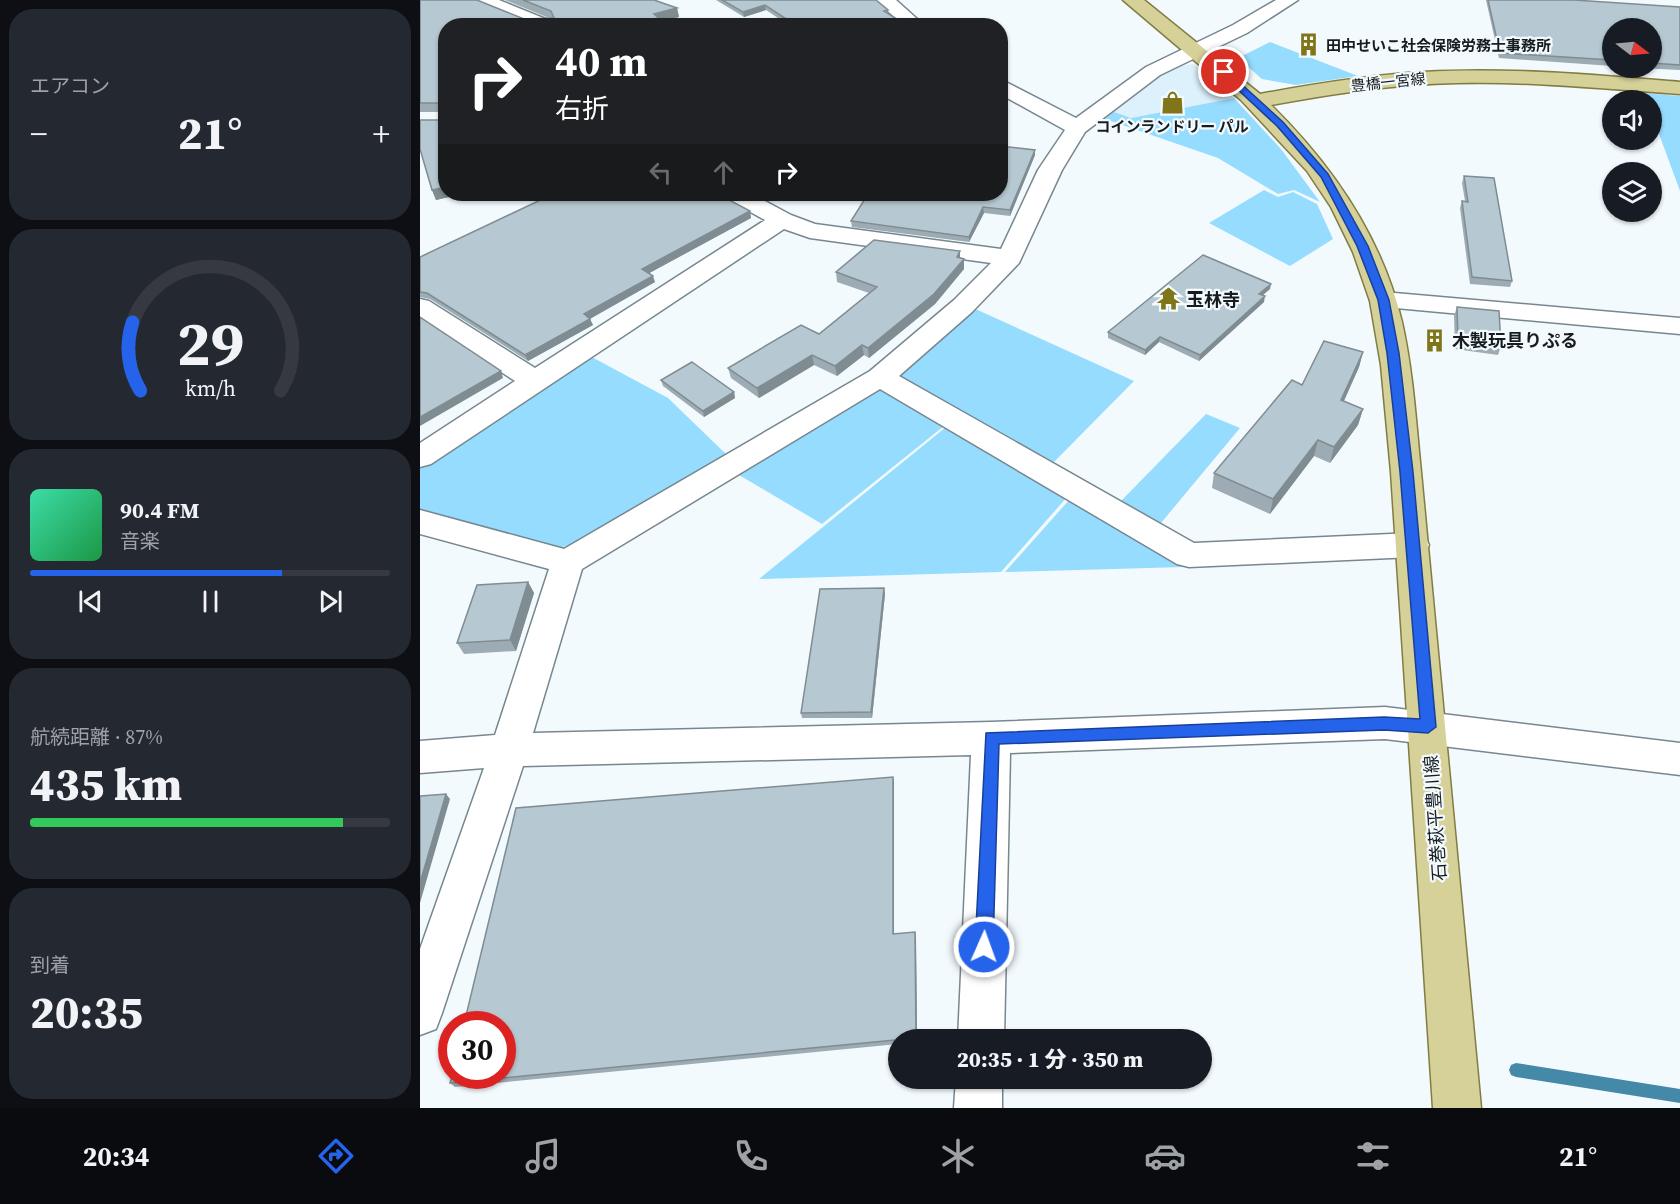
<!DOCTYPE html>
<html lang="ja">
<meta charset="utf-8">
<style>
:root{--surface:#171b24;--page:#242831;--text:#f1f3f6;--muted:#9ea1a6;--line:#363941;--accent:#2563eb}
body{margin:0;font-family:"Source Serif 4","Noto Sans JP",serif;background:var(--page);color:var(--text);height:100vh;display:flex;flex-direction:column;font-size:22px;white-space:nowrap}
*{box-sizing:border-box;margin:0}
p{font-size:20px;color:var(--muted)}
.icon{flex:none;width:33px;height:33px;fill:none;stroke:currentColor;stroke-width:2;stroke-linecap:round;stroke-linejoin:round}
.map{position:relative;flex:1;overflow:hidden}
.sheet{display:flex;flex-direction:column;gap:9px;padding:9px;background:#0d0f14;width:420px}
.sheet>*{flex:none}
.banner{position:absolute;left:18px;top:18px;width:570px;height:183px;border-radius:24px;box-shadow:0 2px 4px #0004;background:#202124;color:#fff;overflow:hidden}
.needle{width:39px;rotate:106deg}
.tools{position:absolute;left:1182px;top:18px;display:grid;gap:12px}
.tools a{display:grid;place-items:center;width:60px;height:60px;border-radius:50%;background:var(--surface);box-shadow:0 2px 4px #0004;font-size:30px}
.speed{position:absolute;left:18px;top:1011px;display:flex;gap:12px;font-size:30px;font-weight:700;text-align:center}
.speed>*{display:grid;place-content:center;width:78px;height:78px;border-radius:50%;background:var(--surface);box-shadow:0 2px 4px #0004;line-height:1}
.speed .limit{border:9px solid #d22;background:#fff;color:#111}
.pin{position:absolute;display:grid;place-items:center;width:51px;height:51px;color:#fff;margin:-26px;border:3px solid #fff;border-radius:50%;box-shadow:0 2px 6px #0007}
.me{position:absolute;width:66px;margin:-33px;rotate:2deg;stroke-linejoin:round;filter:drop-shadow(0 0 4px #0008)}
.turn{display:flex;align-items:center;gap:21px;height:126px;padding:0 18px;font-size:27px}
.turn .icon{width:78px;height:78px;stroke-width:2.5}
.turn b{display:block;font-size:42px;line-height:51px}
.lanes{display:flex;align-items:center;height:57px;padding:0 18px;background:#0003;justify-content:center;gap:30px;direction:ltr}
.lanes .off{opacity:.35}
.big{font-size:45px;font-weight:800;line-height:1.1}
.sheet .card{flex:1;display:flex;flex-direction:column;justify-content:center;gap:9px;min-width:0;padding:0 21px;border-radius:24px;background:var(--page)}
.sheet .dial{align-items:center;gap:0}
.dial svg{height:156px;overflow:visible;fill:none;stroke:var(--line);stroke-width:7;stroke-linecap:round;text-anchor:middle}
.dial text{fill:var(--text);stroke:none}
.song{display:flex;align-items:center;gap:18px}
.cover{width:72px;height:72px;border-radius:9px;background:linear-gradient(135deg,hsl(160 70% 55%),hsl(140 70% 35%))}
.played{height:6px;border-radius:3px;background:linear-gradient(90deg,var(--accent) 70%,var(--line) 70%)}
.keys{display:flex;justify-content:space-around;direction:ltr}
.heat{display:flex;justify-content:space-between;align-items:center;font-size:33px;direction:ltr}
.charge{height:9px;border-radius:4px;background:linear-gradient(90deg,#34c759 87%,var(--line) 0)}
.trip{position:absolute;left:468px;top:1029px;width:324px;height:60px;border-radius:30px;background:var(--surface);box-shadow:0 2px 4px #0004;font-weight:800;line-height:60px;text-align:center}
.tabs{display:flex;height:96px;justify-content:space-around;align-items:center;background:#090b0e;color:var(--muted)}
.tabs .icon{width:42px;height:42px}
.tabs .on{color:var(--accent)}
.tabs b{font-size:27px;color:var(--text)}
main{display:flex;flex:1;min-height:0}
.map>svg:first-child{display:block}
</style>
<main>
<section class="sheet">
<div class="card"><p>エアコン</p>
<div class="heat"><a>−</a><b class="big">21°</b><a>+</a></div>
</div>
<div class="card dial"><svg viewBox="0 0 100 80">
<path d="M14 69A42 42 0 1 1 86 69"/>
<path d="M14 69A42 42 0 0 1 10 34" stroke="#2563eb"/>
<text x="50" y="56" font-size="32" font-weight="700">29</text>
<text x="50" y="72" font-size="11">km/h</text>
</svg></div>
<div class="card">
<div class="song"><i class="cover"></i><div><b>90.4 FM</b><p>音楽</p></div></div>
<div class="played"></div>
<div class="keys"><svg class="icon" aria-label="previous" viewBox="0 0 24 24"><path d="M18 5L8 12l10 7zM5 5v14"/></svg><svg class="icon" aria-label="pause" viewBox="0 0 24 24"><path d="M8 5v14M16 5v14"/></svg><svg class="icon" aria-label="next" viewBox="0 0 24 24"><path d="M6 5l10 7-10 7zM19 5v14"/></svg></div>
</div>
<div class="card"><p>航続距離 · 87%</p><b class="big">435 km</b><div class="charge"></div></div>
<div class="card"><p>到着</p><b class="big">20:35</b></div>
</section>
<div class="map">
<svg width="1260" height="1108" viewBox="0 0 1260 1108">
<rect width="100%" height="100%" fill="#f3fafe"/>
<path fill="#dcf1fc" d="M774 64 813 98 710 118 694 112 753 67Z"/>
<path fill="#96dcfe" d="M850 42 938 76 876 85 842 79 818 58Z
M1223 93 1260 96V191L1232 115V100H1226Z
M814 98 861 149 900 202 874 190 858 194 798 158 685 119 694 112 711 118Z
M844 190 858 197 873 192 897 204 913 239 870 266 789 223Z
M551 307 714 381 634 462 475 375Z
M168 355 248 398 308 456 162 542 139 548 0 511V469Z
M457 387 524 426 402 524 314 472Z
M786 414 820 428 741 523 701 501Z
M526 427 647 497 581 572 339 579Z
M650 499 764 567 585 572Z"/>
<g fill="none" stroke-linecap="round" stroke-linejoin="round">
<path fill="#4489a8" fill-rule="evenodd" d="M1096 1063 1260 1089V1103L1096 1077 1091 1075 1089 1070 1091 1065Z"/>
<defs>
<path id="minor" d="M53 0H79L133 22 135 26H108L55 4Z
M456 0H476L505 26H484Z
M856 0H878L827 33 740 75 665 132 642 170 599 263 552 312 479 376 774 543 993 533 1005 536 1009 545 1005 554 993 557 769 567 757 564 460 389 162 569 113 733 571 722 965 707 1260 743V775L965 739 590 753 584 1040H538L551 755 103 766 22 1013 16 1029 0 1035V949L64 768 0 773V741L75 735 129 569 0 534V510L144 549 450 371 534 300 571 263 390 238 364 229 11 464 0 467V443L95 381 0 319V299L9 301 115 368 345 220 307 199 303 194H332L371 215 395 224 581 249 618 170 645 130 580 94V79L656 118 726 67 813 25Z
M963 292 1260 318V334L954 306 950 300 954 294Z
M536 1078H582V1108H534Z"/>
<path id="major" d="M703 0H724L840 94C894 84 948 75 1003 72 1089 67 1175 75 1260 82V94C1186 89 1111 81 1037 83 974 84 912 94 851 105 912 165 962 237 982 322 993 371 996 422 1001 472L1061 1108H1013L971 472 961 365 950 301 933 252 911 207 887 171 821 100Z"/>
</defs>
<use href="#minor" stroke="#778790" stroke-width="3"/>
<use href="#major" stroke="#817d42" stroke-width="3"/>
<use href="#minor" fill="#fff" fill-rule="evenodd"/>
<use href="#major" fill="#d6d099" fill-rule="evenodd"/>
</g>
<path fill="#9dacb4" d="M0 0 104 19 129 18 85 0H234L257 8 259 17 243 21 26 26V194H42L16 200 12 190 3 158 24 120V112H0Z
M296 0H456L469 14 480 21V26H370L346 10 324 17Z
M1066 0H1154L1260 7V70L1218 68H1232V28H1192V66L1079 58Z
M615 150V155L590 216 564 213 549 242 432 227 431 221Z
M1044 176 1092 281 1090 287 1050 284 1040 208 1042 201H1045L1042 183Z
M302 196 330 211 331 218 229 273 235 282 170 319 173 325 108 361 10 299 0 297V257Z
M540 258 544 259V269L515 304 449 358 444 355 417 376 394 365 339 398 311 378 308 368 399 334 449 293 417 282 416 272Z
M850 289 843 295 844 302 779 361 739 342 725 355 688 338V332Z
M1037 307 1081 346 1078 355 1035 349 1034 316Z
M943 352 939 367 924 401 943 409 938 425 910 463 894 456 850 514 792 488 794 473 882 385Z
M241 380 314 392 315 398 284 417 243 386Z
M108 582 114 593 96 651 44 654 37 643Z
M464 588 465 594 452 718H382L381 713Z
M473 777 474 782V934L495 932 496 937 497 1040H478V1044L35 1087 30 1083Z"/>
<path fill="#7f8c92" d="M345 5 346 10 324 17 323 12Z
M257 8 259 17 236 23 234 14Z
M480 21V26H465Z
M615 150V155L590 216V210Z
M26 187V194H42L16 200 12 190Z
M563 207 564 213 549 242V237Z
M330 211 331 218 224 276 222 269Z
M540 251V261L544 259V269L515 304 449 358 448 348 537 257Z
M233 276 235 282 166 321 164 314Z
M851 284 850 289 838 299 839 294Z
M845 296 844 302 779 361 780 355Z
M170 319 173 325 108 361 105 355Z
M740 337 739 342 725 355V350Z
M442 345 444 355 417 376 415 366Z
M943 352 939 367 917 416 921 400Z
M392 355 394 365 339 398 337 388Z
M81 371 83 378 0 426V417Z
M314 392 315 398 284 417 283 411Z
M943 409 938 425 910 463 914 447Z
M898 440 894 456 850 514 853 499Z
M108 582 114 593 96 651 90 640Z
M464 588 465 594 452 718 451 712Z
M473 777 474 782V939L473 934Z
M26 794 30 799 0 903V883Z
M495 932 496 937 497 1040 496 1038Z"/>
<path fill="#b6c8d1" stroke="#7f8c92" stroke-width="1.5" d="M0 0H57L104 19 134 18 131 11 103 0H234L257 8 234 14 247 26H26V187L12 190 0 149V120H24V103H0Z
M302 0H456L468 10 464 11 480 21 465 26H377L345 5 323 12Z
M1068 0H1154L1260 7V65L1232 63V28H1192V60L1080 53Z
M580 146 615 150 590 210 563 207 549 237 431 221 448 194H580Z
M1044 176 1074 178 1092 281 1052 277 1042 201 1048 202Z
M133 194H298L330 211 222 269 233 276 164 314 170 319 105 355 7 293 0 292V257Z
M454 240 540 251 537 257 544 259 514 294 448 348 442 345 415 366 392 355 337 388 308 368 381 325 399 334 457 287 416 272Z
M783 255 851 284 839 294 845 296 780 355 740 337 725 350 688 332Z
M1037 307 1079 311 1081 346 1038 340Z
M0 317 81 371 0 417Z
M904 341 943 352 921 400 943 409 914 447 898 440 853 499 794 473 872 380 882 385Z
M272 362 314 392 283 411 241 380Z
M108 582 90 640 37 643 57 585Z
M464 588 451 712 381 713 400 589Z
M473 777V934L495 932 496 1038 30 1083 32 1076H82V1024H44L96 808Z
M26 794 0 883V796Z"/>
<path fill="#2563eb" stroke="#184099" stroke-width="1.5" d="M801 71H807L863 122 908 174 948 246 969 300 979 353 993 472 1016 727 1008 733 964 730 579 744 573 947 570 953 564 955 558 953 555 947 566 733 964 717 1000 719 980 472 967 353 958 300 937 246 901 177 857 126 801 74Z"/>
<defs>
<symbol id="building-bare" viewBox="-9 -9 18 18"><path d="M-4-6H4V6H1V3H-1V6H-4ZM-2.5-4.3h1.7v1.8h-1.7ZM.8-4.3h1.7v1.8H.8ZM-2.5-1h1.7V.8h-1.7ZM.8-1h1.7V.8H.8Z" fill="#807619" stroke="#f3fafe" stroke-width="2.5" paint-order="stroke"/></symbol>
<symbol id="shop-bare" viewBox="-9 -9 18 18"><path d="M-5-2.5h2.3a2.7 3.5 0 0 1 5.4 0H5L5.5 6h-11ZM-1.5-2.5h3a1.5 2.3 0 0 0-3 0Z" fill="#807619" stroke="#f3fafe" stroke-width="2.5" paint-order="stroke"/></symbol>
<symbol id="temple-bare" viewBox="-9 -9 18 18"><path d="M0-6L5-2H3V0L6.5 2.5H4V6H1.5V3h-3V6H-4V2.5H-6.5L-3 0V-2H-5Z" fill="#807619" stroke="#f3fafe" stroke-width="2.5" paint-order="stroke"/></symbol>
</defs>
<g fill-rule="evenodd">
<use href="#building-bare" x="872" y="28" width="33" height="33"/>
<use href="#shop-bare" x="736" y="86" width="33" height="33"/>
<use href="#temple-bare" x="732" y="282" width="33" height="33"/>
<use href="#building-bare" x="998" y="324" width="33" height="33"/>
</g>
<g text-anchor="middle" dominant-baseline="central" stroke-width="4.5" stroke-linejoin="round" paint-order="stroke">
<g font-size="15" font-weight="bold" fill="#161c20" stroke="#f3fafe" text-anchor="start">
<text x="906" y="45">田中せいこ社会保険労務士事務所</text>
<text x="752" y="126" text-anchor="middle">コインランドリー パル</text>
</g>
<g font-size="15" fill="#161c20" stroke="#f3fafe">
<text transform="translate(968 82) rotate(-6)">豊橋一宮線</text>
</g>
<g font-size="18" font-weight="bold" fill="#161c20" stroke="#f3fafe" text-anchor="start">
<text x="766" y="299">玉林寺</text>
<text x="1032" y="340">木製玩具りぷる</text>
</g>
<g font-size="18" fill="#161c20" stroke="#f3fafe">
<text transform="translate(1015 818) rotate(-94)">石巻萩平豊川線</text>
</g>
</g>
</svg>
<div class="tools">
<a><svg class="needle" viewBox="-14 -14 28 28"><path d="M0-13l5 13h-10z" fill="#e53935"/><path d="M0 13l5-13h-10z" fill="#9ea1a6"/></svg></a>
<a><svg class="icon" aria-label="sound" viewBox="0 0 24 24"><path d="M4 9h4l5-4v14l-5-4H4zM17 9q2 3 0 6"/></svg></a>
<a><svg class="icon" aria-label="layers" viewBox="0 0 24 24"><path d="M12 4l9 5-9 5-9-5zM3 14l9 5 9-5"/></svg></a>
</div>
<div class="speed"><div class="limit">30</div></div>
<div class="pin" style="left:804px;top:72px;background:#d93025"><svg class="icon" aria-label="arrive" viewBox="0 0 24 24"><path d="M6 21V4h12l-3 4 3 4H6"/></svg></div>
<svg class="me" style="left:564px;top:947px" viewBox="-20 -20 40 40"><circle r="17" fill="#2563eb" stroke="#fff" stroke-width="3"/><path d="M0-11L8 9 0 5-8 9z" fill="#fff"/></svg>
<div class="trip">20:35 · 1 分 · 350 m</div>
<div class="banner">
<div class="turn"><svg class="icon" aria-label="right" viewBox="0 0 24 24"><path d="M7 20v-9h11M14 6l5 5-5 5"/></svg><div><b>40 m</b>右折</div></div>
<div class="lanes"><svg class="icon off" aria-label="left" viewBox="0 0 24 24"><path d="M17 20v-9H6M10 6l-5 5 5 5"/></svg><svg class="icon off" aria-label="ahead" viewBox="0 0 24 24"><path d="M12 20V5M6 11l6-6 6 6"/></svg><svg class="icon" aria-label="right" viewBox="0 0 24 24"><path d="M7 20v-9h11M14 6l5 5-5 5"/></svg></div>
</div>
</div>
</main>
<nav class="tabs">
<b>20:34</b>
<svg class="icon on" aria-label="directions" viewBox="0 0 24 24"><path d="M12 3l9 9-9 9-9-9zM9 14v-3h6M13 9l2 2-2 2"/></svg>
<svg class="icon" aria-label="music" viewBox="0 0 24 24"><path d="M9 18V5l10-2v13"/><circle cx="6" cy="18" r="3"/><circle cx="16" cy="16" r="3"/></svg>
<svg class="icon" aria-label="phone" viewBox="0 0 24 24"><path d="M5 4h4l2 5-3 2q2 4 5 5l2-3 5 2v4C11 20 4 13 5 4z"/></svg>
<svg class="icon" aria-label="climate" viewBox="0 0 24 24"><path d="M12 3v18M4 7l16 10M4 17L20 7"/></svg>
<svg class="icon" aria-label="car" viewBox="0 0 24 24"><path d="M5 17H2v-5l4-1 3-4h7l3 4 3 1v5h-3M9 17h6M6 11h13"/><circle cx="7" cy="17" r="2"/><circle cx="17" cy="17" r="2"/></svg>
<svg class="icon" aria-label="filters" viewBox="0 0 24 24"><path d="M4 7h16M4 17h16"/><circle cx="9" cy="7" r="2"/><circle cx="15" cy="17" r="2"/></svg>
<b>21°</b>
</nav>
